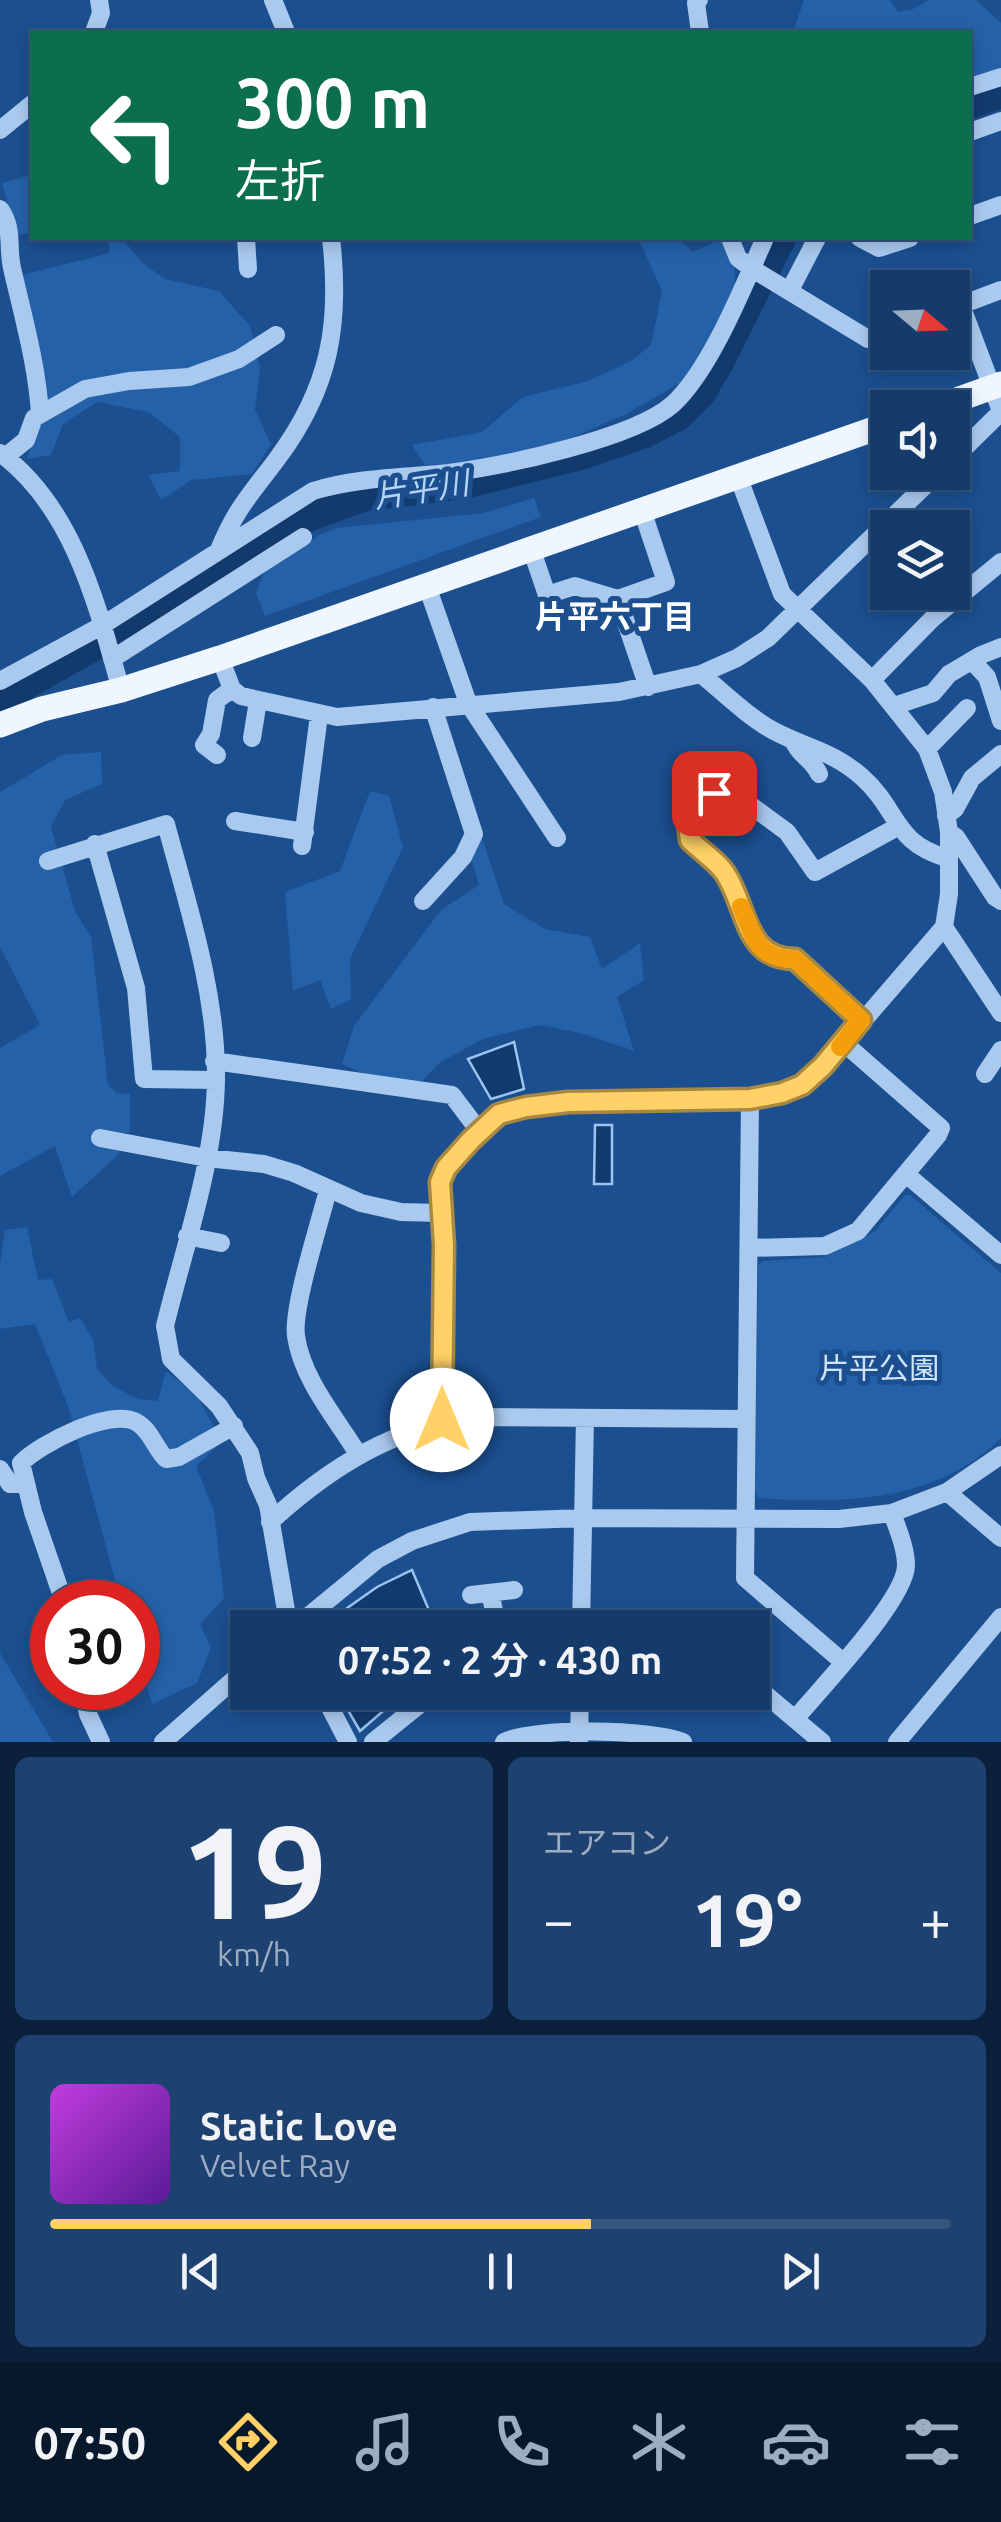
<!DOCTYPE html>
<html lang="ja">
<meta charset="utf-8">
<style>
:root{--surface:#143b6b;--page:#1d4271;--text:#f1f3f6;--muted:#9dadc1;--line:#33557e;--accent:#ffd166}
body{margin:0;font-family:Ubuntu,"Noto Sans JP",sans-serif;background:var(--page);color:var(--text);height:100vh;display:flex;flex-direction:column;font-size:38px;white-space:nowrap}
*{box-sizing:border-box;margin:0}
p{font-size:32px;color:var(--muted)}
.icon{flex:none;width:55px;height:55px;fill:none;stroke:currentColor;stroke-width:2;stroke-linecap:round;stroke-linejoin:round}
.map{position:relative;height:1742px;overflow:hidden}
.sheet{display:flex;flex-direction:column;gap:15px;padding:15px;background:#0b203b;flex:1}
.sheet>*{flex:none}
.hud{position:absolute;left:30px;top:30px;width:942px;height:210px;border-radius:0px;box-shadow:0 5px 15px #0003,0 0 0 2px var(--line);background:#0b6e4f;color:#fff;overflow:hidden}
.needle{width:65px;rotate:109deg}
.controls{position:absolute;left:870px;top:270px;display:grid;gap:20px}
.controls a{display:grid;place-items:center;width:100px;height:100px;border-radius:0px;background:var(--surface);box-shadow:0 5px 15px #0003,0 0 0 2px var(--line);font-size:50px}
.speed{position:absolute;left:30px;top:1580px;display:flex;gap:20px;font-size:50px;font-weight:700;text-align:center}
.speed>*{display:grid;place-content:center;width:130px;height:130px;border-radius:50%;background:var(--surface);box-shadow:0 5px 15px #0003,0 0 0 2px var(--line);line-height:1}
.speed .limit{border:15px solid #d22;background:#fff;color:#111}
.pin{position:absolute;display:grid;place-items:center;width:85px;height:85px;color:#fff;margin:-42px;border-radius:20px;box-shadow:0 5px 15px #0006}
.me{position:absolute;width:110px;margin:-55px;rotate:0deg;stroke-linejoin:round;filter:drop-shadow(0 0 8px #0008)}
.turn{display:flex;align-items:center;gap:35px;height:210px;padding:0 40px;font-size:45px}
.turn .icon{width:130px;height:130px;stroke-width:2.5}
.turn b{display:block;font-size:70px;line-height:85px}
.big{font-size:75px;font-weight:600;line-height:1.1}
.sheet .tile{flex:1;display:flex;flex-direction:column;justify-content:center;gap:15px;min-width:0;padding:0 35px;border-radius:15px;background:var(--page)}
.sheet .dial{align-items:center;gap:0}
.dial b{font-size:130px;line-height:1}
.song{display:flex;align-items:center;gap:30px}
.cover{width:120px;height:120px;border-radius:15px;background:linear-gradient(135deg,hsl(290 70% 55%),hsl(270 70% 35%))}
.played{height:10px;border-radius:5px;background:linear-gradient(90deg,var(--accent) 60%,var(--line) 60%)}
.keys{display:flex;justify-content:space-around;direction:ltr}
.heat{display:flex;justify-content:space-between;align-items:center;font-size:55px;direction:ltr}
.sheet .tiles{flex:1;display:grid;gap:15px;grid-template-columns:1fr 1fr}
.tile:last-child{grid-column:span 2}
.trip{position:absolute;left:230px;top:1610px;width:540px;height:100px;border-radius:0px;background:var(--surface);box-shadow:0 5px 15px #0003,0 0 0 2px var(--line);font-weight:600;line-height:100px;text-align:center}
.tab-bar{display:flex;height:160px;justify-content:space-around;align-items:center;background:#08182b;color:var(--muted)}
.tab-bar .icon{width:70px;height:70px}
.tab-bar .current{color:var(--accent)}
.tab-bar b{font-size:45px;color:var(--text)}
.map>svg:first-child{display:block}
</style>
<div class="map">
<svg width="1001" height="1742" viewBox="0 0 1001 1742">
<rect width="100%" height="100%" fill="#1b4f8f"/>
<path fill="#2461a8" d="M804 0H890L898 12 911 10 929 0H976L1001 23V76L970 87V32H793Z
M32 175V232L17 235 2 183Z
M108 238H122L142 263 165 279 219 291 250 326 260 368 255 410 271 444 252 474 191 480 161 500 148 475 180 471V437L148 412 97 402 63 424 51 455 27 459 39 423 18 276 110 253Z
M638 238H678L693 252 724 238H734L735 288 689 378 626 414 553 446 485 464 425 465 412 445 482 432 523 397 588 381 631 361 651 345 662 291Z
M534 498 541 517 265 616 256 593 264 572 321 534 337 528 484 513Z
M101 752 102 784 65 800 51 827 75 911 91 937 108 1085 117 1093 130 1094V1132L123 1133 118 1155 72 1197 55 1146 0 1176V1048L40 1025 0 947V792L62 755Z
M370 791 389 796 403 847 350 959 351 999 331 1009 320 980 293 991 285 892 340 871Z
M482 838 504 904 545 929 590 937 602 969 640 943 644 980 617 997 634 1051 584 1034 540 1025 483 1039 439 1063 410 1094 342 1064 354 1026 441 910 479 885 468 846Z
M905 1195H910L1001 1273V1438C938 1502 844 1504 759 1498L755 1492 758 1265 763 1261 825 1257 874 1232Z
M27 1227 38 1280 52 1279 69 1322 80 1318 93 1339 97 1369 113 1386 138 1399 158 1401 166 1371 196 1394 222 1442 196 1466 214 1511 224 1598 200 1624 211 1648 197 1683 152 1704 138 1657V1602H121L68 1406 35 1324 0 1329V1264L5 1230Z
M0 1653 53 1742H0Z"/>
<path fill="#123a6d" stroke="#9cc4f0" stroke-width="2.5" d="M514 1042 524 1089 491 1099 468 1059Z
M595 1125H612V1184H594Z
M412 1570 436 1627H328L326 1623 377 1587Z
M338 1693H404L360 1731Z"/>
<g fill="none" stroke-linecap="round" stroke-linejoin="round">
<path stroke="#123a6d" stroke-width="30" d="M970 104 1001 93
M0 699 232 568 284 526 365 496 464 484 581 455 645 433 678 416 701 393 719 362 781 238"/>
<path stroke="#a9c9ee" stroke-width="18" d="M273 0 286 32
M699 0 696 3 700 32
M94 32 101 13 99 0
M970 87 1001 77
M0 130 32 104
M970 132 1001 121
M0 209C14 229 7 246 12 268 23 316 37 365 40 414
M970 216 1001 205
M246 238 248 269
M730 238 738 258 751 268 868 339 888 332
M860 238 879 248 910 238
M790 290 817 238
M961 305 1001 411
M953 308 1001 290
M0 453C74 508 97 605 121 690
M5 457 26 440 34 418 85 389 129 381 189 377 239 359 276 335
M952 460 1001 412
M531 548 547 595 575 586 618 599 666 582 642 510
M219 550C236 508 251 494 277 459 330 388 341 324 331 238
M427 586 468 703 557 838
M618 599 648 687
M220 658 232 689 241 696 337 717 619 692 701 674 737 658 768 638 939 472
M112 659 303 537
M972 661 987 677 1001 721
M701 674C724 693 748 717 774 731 806 748 833 751 862 777 899 810 893 843 947 858
M872 680 933 618 1001 562
M0 681 103 625 313 491C359 477 402 478 449 473 502 466 634 439 673 404 711 369 744 285 765 238
M894 706 933 693 949 674 981 655 1001 647
M252 738 258 701
M793 740C799 756 812 758 819 774
M927 749 967 708
M217 755 204 745 211 734 217 700 232 689
M946 816 955 809 972 778 1001 754
M235 821 305 832
M949 832 956 837 995 897 1001 901
M95 844 136 988 144 1079 216 1080
M302 846 319 715
M48 861 166 824C188 906 217 994 216 1079 215 1162 184 1247 165 1326L171 1359 219 1406 250 1453 256 1478 268 1505 289 1628
M423 901 463 857 474 834 433 707
M944 927 1001 1013
M861 1020 795 959C744 959 748 908 725 873 717 861 701 850 690 840L688 823 714 793 731 791 787 832 815 872 899 826
M214 1061 452 1095 480 1132
M985 1074 1001 1050
M750 1099 745 1578 843 1662
M100 1138 207 1158 264 1164 294 1173 361 1203 401 1212 441 1213
M907 1175 1001 1255
M328 1190C320 1222 292 1308 296 1336 302 1379 336 1418 358 1454
M187 1236 221 1243
M749 1248 825 1246 858 1231 938 1135 941 1128 844 1043
M442 1421 444 1245 440 1182 446 1169 471 1140 499 1114 526 1107 568 1102 750 1099 801 1085 844 1043 944 927 949 894V832L943 792 927 749 872 680 782 594 738 476
M0 1469 10 1484H26
M947 1492 1001 1538
M270 1522C330 1467 395 1426 477 1417L746 1419
M490 1593 498 1628
M471 1595 514 1590
M64 1602 33 1512 21 1463C41 1443 110 1408 136 1422 150 1429 155 1448 166 1459L179 1457 234 1426
M294 1628 378 1559 412 1541 470 1522 583 1518 839 1519 892 1513 947 1492 1001 1455
M581 1628 585 1418
M752 1683 822 1742
M83 1688 88 1714 101 1742
M322 1692 348 1742
M796 1718C820 1689 905 1600 906 1566 906 1548 898 1530 892 1513
M163 1742 248 1667
M373 1742 435 1692
M504 1742C534 1727 652 1729 683 1742
M579 1742 580 1692
M897 1742 1001 1617"/>
<path stroke="#f0f6ff" stroke-width="25" d="M934 408 1001 384
M0 725 42 709 121 690 220 658 888 424"/>
</g>
<g fill="none" stroke-linecap="round" stroke-linejoin="round">
<defs>
<path id="route" d="M442 1420 444 1245 440 1182 446 1168 471 1140 499 1114 526 1107 568 1102 750 1099 782 1093 802 1085 823 1066 861 1020 795 959C744 959 748 908 725 873 717 861 701 851 690 840L688 824 714 793"/>
</defs>
<use href="#route" stroke="#a68842" stroke-width="25"/>
<use href="#route" stroke="#ffd166" stroke-width="18"/>
<path stroke="#f59e0b" stroke-width="18" d="M741 907C755 938 757 959 795 959L861 1020 840 1047"/>
</g>
<g text-anchor="middle" dominant-baseline="central" stroke-width="10" stroke-linejoin="round" paint-order="stroke">
<g font-size="30" fill="#cfe3fa" stroke="#1b4f8f">
<text x="879" y="1368">片平公園</text>
</g>
<g font-size="32" font-style="italic" fill="#b5d3f5" stroke="#1b4f8f">
<text transform="translate(421 489) rotate(-9)">片平川</text>
</g>
<g font-size="32" font-weight="bold" fill="#fff" stroke="#1b4f8f">
<text x="615" y="616">片平六丁目</text>
</g>
</g>
</svg>
<div class="controls">
<a><svg class="needle" viewBox="-14 -14 28 28"><path d="M0-13l5 13h-10z" fill="#e53935"/><path d="M0 13l5-13h-10z" fill="#9dadc1"/></svg></a>
<a><svg class="icon" aria-label="sound" viewBox="0 0 24 24"><path d="M4 9h4l5-4v14l-5-4H4zM17 9q2 3 0 6"/></svg></a>
<a><svg class="icon" aria-label="layers" viewBox="0 0 24 24"><path d="M12 4l9 5-9 5-9-5zM3 14l9 5 9-5"/></svg></a>
</div>
<div class="speed"><div class="limit">30</div></div>
<div class="pin" style="left:714px;top:793px;background:#d93025"><svg class="icon" aria-label="arrive" viewBox="0 0 24 24"><path d="M6 21V4h12l-3 4 3 4H6"/></svg></div>
<svg class="me" style="left:442px;top:1420px" viewBox="-20 -20 40 40"><circle r="19" fill="#fff"/><path d="M0-13L10 11 0 6-10 11z" fill="#ffd166"/></svg>
<div class="trip">07:52 · 2 分 · 430 m</div>
<div class="hud">
<div class="turn"><svg class="icon" aria-label="left" viewBox="0 0 24 24"><path d="M17 20v-9H6M10 6l-5 5 5 5"/></svg><div><b>300 m</b>左折</div></div>
</div>
</div>
<section class="sheet">
<div class="tiles">
<div class="tile dial"><b>19</b><p>km/h</p></div>
<div class="tile"><p>エアコン</p>
<div class="heat"><a>−</a><b class="big">19°</b><a>+</a></div>
</div>
<div class="tile">
<div class="song"><i class="cover"></i><div><b>Static Love</b><p>Velvet Ray</p></div></div>
<div class="played"></div>
<div class="keys"><svg class="icon" aria-label="previous" viewBox="0 0 24 24"><path d="M18 5L8 12l10 7zM5 5v14"/></svg><svg class="icon" aria-label="pause" viewBox="0 0 24 24"><path d="M8 5v14M16 5v14"/></svg><svg class="icon" aria-label="next" viewBox="0 0 24 24"><path d="M6 5l10 7-10 7zM19 5v14"/></svg></div>
</div>
</div>
</section>
<nav class="tab-bar">
<b>07:50</b>
<svg class="icon current" aria-label="directions" viewBox="0 0 24 24"><path d="M12 3l9 9-9 9-9-9zM9 14v-3h6M13 9l2 2-2 2"/></svg>
<svg class="icon" aria-label="music" viewBox="0 0 24 24"><path d="M9 18V5l10-2v13"/><circle cx="6" cy="18" r="3"/><circle cx="16" cy="16" r="3"/></svg>
<svg class="icon" aria-label="phone" viewBox="0 0 24 24"><path d="M5 4h4l2 5-3 2q2 4 5 5l2-3 5 2v4C11 20 4 13 5 4z"/></svg>
<svg class="icon" aria-label="climate" viewBox="0 0 24 24"><path d="M12 3v18M4 7l16 10M4 17L20 7"/></svg>
<svg class="icon" aria-label="car" viewBox="0 0 24 24"><path d="M5 17H2v-5l4-1 3-4h7l3 4 3 1v5h-3M9 17h6M6 11h13"/><circle cx="7" cy="17" r="2"/><circle cx="17" cy="17" r="2"/></svg>
<svg class="icon" aria-label="filters" viewBox="0 0 24 24"><path d="M4 7h16M4 17h16"/><circle cx="9" cy="7" r="2"/><circle cx="15" cy="17" r="2"/></svg>
</nav>
